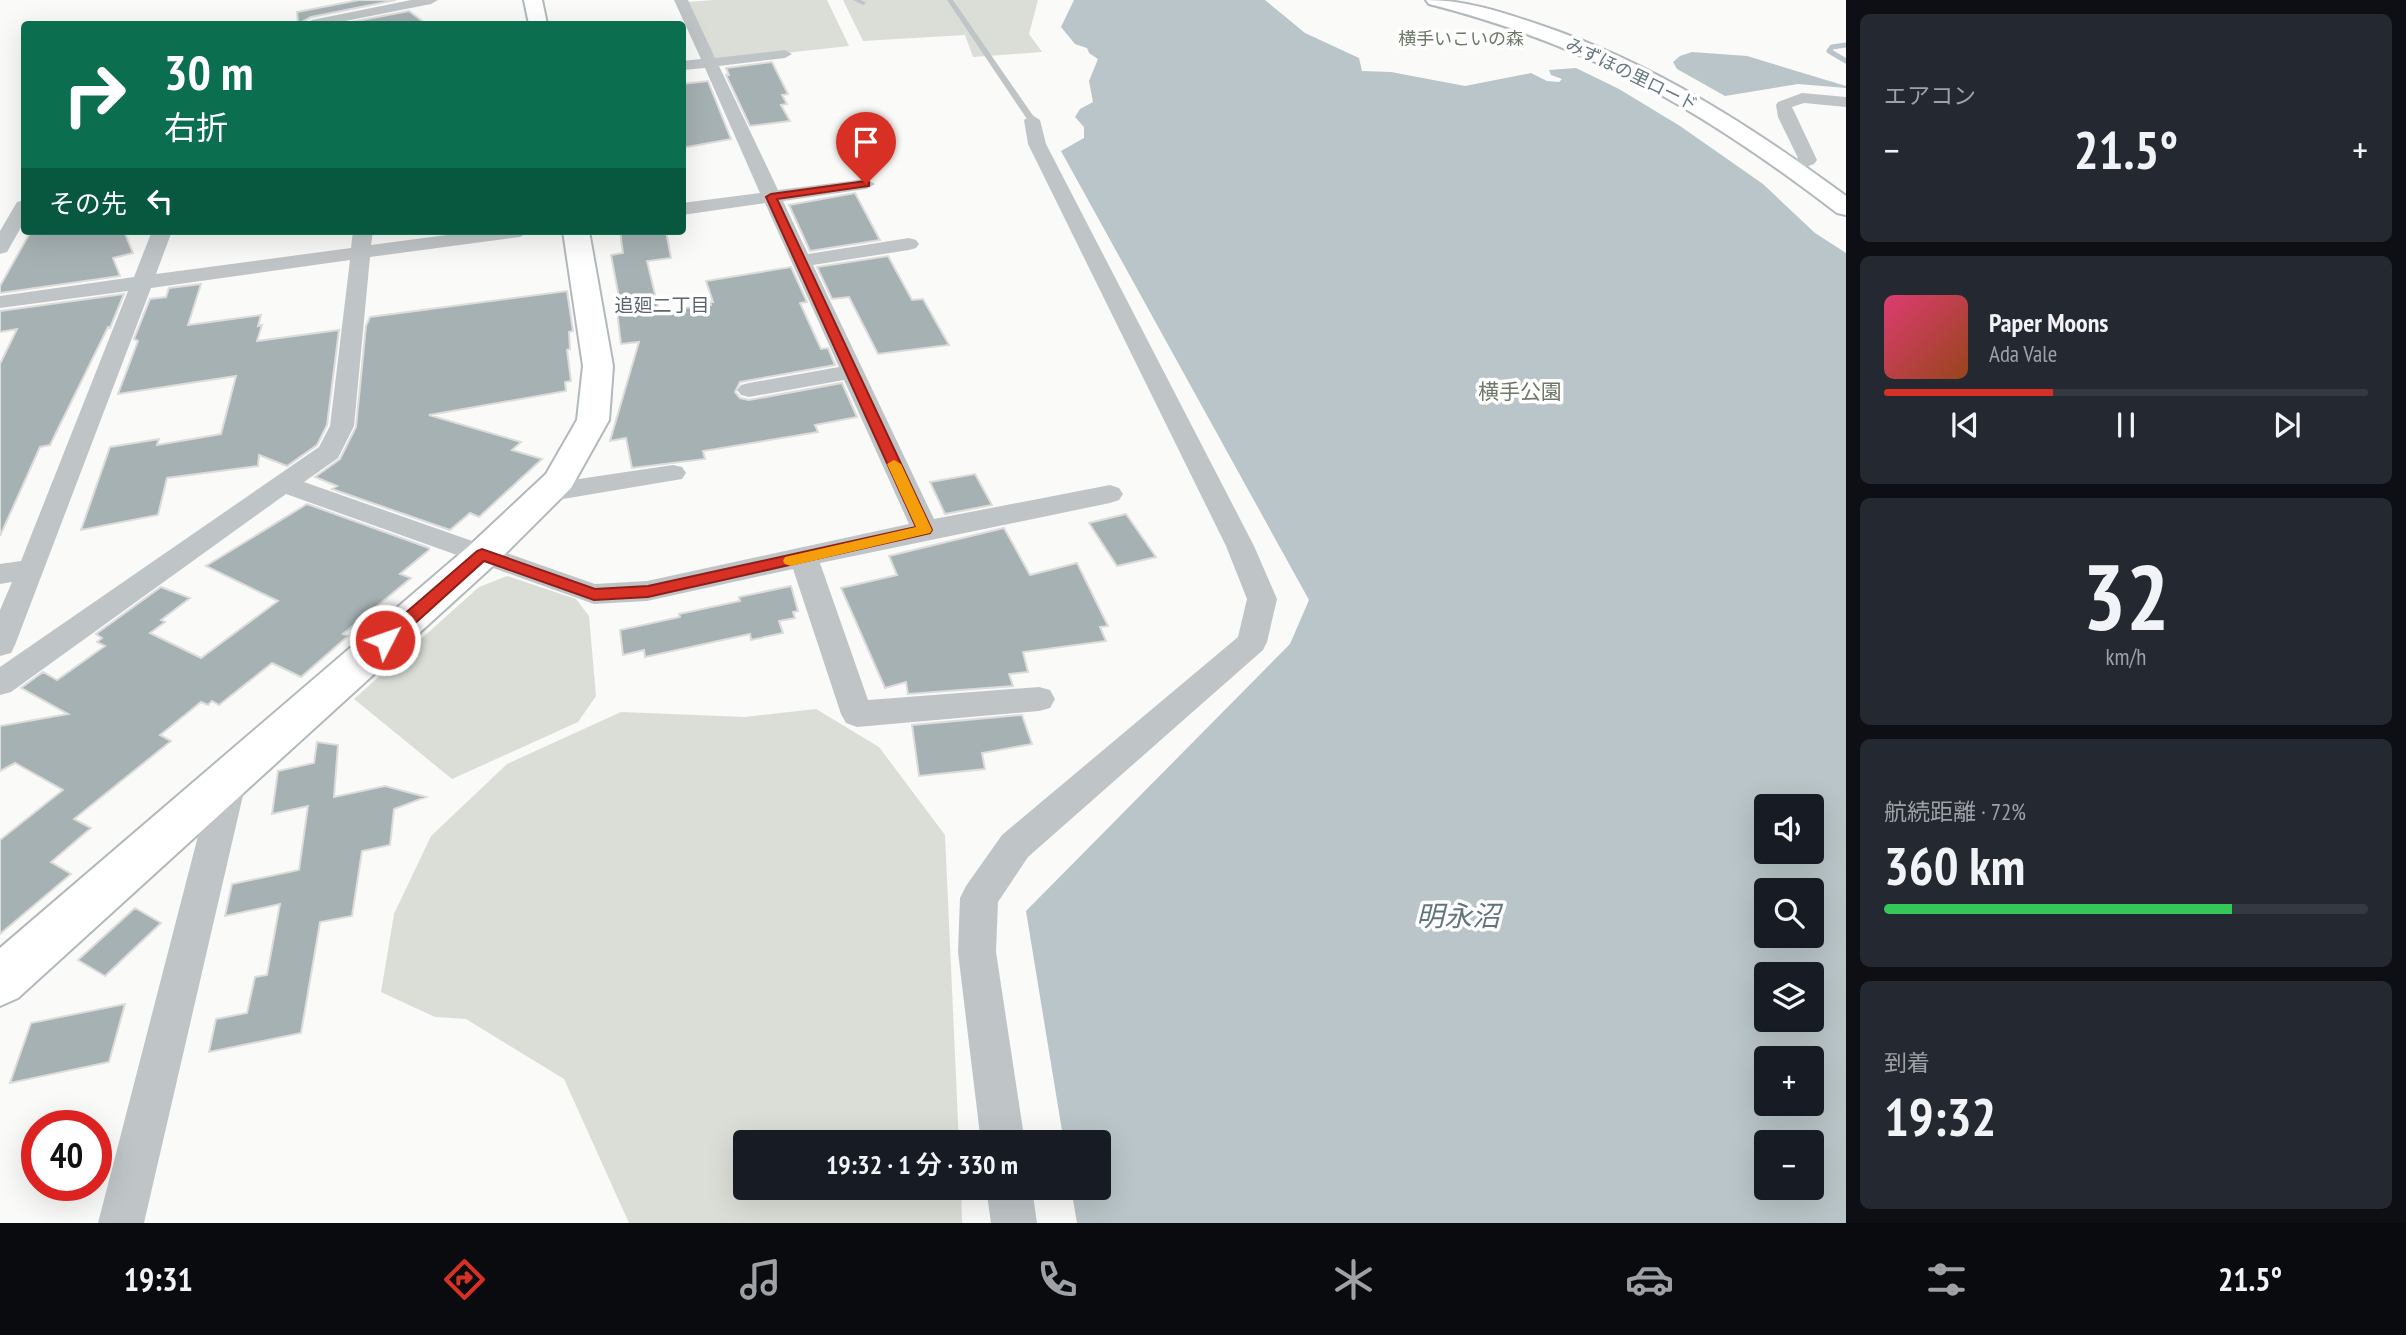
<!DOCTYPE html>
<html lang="ja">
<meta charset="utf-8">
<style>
:root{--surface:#171b24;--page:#242831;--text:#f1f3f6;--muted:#9ea1a6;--line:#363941;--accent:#d93025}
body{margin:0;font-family:"PT Sans Narrow","Noto Sans JP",sans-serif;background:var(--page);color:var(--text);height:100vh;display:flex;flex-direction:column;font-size:26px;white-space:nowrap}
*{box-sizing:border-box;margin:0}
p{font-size:23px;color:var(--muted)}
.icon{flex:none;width:38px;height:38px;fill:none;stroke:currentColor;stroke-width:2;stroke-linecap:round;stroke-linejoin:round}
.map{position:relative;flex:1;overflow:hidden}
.panel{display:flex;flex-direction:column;gap:14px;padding:14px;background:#0d0f14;width:560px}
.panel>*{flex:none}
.guide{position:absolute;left:21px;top:21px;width:665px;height:214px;border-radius:7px;box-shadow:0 7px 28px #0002;background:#0b6e4f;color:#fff;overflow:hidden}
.buttons{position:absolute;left:1754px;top:794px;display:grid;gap:14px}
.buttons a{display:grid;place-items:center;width:70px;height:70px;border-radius:7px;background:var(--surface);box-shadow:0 7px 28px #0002;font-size:35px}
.speed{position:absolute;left:21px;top:1110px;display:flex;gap:14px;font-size:35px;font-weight:700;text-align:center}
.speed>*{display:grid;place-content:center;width:91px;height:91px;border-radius:50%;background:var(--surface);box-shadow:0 7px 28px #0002;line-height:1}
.speed .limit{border:10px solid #d22;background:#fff;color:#111}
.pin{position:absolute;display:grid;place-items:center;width:60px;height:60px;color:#fff;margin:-72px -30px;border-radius:50% 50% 50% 0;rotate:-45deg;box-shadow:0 0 7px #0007}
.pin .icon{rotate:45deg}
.me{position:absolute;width:77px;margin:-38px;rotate:49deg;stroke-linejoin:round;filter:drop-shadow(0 0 5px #0008)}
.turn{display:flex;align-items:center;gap:24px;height:147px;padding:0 28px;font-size:32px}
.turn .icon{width:91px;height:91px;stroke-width:2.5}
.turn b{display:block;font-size:49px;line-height:60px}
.then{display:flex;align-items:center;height:66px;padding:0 28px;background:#0003;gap:14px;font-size:26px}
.big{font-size:52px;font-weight:600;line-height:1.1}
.panel .tile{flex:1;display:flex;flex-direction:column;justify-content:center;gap:10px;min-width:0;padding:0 24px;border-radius:10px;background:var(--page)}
.panel .dial{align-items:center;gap:0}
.dial b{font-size:91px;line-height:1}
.song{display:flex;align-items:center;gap:21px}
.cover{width:84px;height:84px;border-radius:10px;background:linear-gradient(135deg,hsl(340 70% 55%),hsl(20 70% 35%))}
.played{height:7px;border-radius:4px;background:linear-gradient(90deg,var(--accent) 35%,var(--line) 35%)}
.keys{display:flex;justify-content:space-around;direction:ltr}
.heat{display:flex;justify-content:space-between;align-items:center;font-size:38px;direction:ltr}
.charge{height:10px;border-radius:5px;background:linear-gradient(90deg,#34c759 72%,var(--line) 0)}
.trip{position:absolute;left:733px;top:1130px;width:378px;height:70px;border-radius:7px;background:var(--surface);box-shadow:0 7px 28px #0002;font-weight:600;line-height:70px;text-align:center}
.dock{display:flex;height:112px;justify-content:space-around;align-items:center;background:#090b0e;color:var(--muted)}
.dock .icon{width:49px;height:49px}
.dock .selected{color:var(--accent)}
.dock b{font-size:32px;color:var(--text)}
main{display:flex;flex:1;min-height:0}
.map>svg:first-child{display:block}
</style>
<main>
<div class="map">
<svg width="1846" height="1223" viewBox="0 0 1846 1223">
<rect width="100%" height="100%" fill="#fafaf8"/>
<path fill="#dbded7" d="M714 0H827L849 46 712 61 687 2Z
M843 0H1038L1029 34 1042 52 973 57 965 35 863 41Z
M507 576 576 599 589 616 596 696 578 722 452 779 354 699 479 587Z
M816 709 879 747 945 835 959 1143H746V1188H961L962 1223H629L564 1079 466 1019 435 1017 381 992 394 914 431 836 507 764 621 712 745 717Z"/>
<path fill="#b9c5c8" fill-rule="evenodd" d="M1074 0H1265L1305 33 1359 58 1362 71 1391 72 1465 86 1531 73 1547 81 1559 82 1562 79 1551 75 1549 70 1576 68 1619 89 1680 126 1763 184 1815 233 1846 253V1223H1077L1071 1188H1099V1143H1064L1026 911 1290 644 1309 600 1061 151 1084 138V127L1075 117 1080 109 1093 102 1089 81 1098 59 1089 53 1087 48 1075 44 1061 27ZM1766 807H1811V852H1766ZM1766 891H1811V936H1766ZM1766 975H1811V1020H1766ZM1766 1059H1811V1104H1766ZM1766 1143H1811V1188H1766Z
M1692 52 1747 56 1846 86V88L1798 84 1725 96 1677 69 1673 62 1680 56Z"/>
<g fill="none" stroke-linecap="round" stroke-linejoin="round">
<path stroke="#b9c5c8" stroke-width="5" d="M1846 45 1832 47 1829 51 1846 61"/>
</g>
<path fill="#a6b1b4" stroke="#dcdcda" stroke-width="2" d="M359 0H396L311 17 298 24 297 12Z
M409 11 426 24H341Z
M772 62 788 94 782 95 787 104 781 105 790 121 750 126 726 75H729L726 68Z
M708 81 731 139 682 148V84Z
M855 193 880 240 810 251 789 205Z
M31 231H124L133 253 113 258 120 276 0 293V286Z
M620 231H666L671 258 647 261 659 311 711 305 710 302H713L706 281 791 267 807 302 800 303 821 349 828 348 835 365 740 382 735 392 740 398 749 400 842 383 857 417 815 425 818 432 703 451 705 459 632 468 626 438 610 441 639 342 621 344 616 303H620L611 255 623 253Z
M888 256 912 300 923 299 949 345 878 354 849 297 832 299 817 267Z
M201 284 188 325 261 315 258 326 262 325 257 341 339 330 327 425 317 445 287 466 259 455 258 466 167 478 158 515 81 530 110 447 159 439 157 445 221 434 236 376 118 394 138 341 134 339 150 299 166 297 169 288Z
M567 291 573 331 569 332 570 349 567 350 571 381 565 382 566 391 429 415 521 442 512 450 542 459 479 517 470 513 450 530 332 489 337 486 315 477 340 459 356 427 366 326 370 317Z
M124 294 110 328 108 327 50 445 40 447 0 536V364L17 329 0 332V311Z
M975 474 992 505 945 514 930 482Z
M307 504 429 548V550L400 574 411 578 343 634 348 636 301 677 272 663 219 705 212 701 208 705 201 702 160 735 171 741 74 819 91 828 51 862 71 874 0 934V840L63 790 15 763 0 771V726L68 714 21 688 43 672 57 680 105 646 97 642 102 638 96 634 161 587 190 598 161 620 165 622 150 633 201 658 278 601 206 566Z
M1126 514 1156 557 1117 566 1089 523Z
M1004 528 1030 575 1077 563 1108 626 1100 627 1106 641 1023 652 1028 672 1009 674 1013 686 908 694 906 682 885 688 841 588 897 575 889 556Z
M791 586 798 611 793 612 795 618 779 621 783 633 751 640 750 634 645 657 644 650 623 655 620 630 680 617 679 614 740 601 739 597Z
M1022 715 1032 744 982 753 985 769 919 776 912 725Z
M317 742 338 745 334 797 385 786 426 797 394 809 390 845 362 851 352 916 320 922 301 1033 209 1052 216 1019 247 1013 255 977 267 975 280 904 225 916 232 884 299 870 308 806 272 814 278 771 314 763Z
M135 908 161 923 105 976 78 960Z
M125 1004 109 1062 10 1083 31 1023Z"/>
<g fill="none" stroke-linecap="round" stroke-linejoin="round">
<defs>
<path id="secondary" d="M524 0H542L547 24H529Z
M1426 0C1466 0 1502 12 1540 25 1653 63 1751 126 1846 196V215L1837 213C1704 111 1593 46 1429 4Z
M563 231H589L613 366 609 420 571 488 495 564 18 998 0 1006V948L469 546 546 474 577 420 583 366Z"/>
</defs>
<use href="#secondary" stroke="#b2b9bc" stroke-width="4"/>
<path fill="#bfc5c7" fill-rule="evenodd" d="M853 0H861L866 3 863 5Z
M947 0H953L1036 120 1035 122H1029Z"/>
<path fill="#bfc5c7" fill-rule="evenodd" d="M411 0H438L431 4 330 24H305L312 20Z
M674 0H688L715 58 785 50 792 54 785 58 719 66 778 190 866 179 875 184 866 189 783 201 808 254 909 238 916 240 919 244 916 248 909 250 813 265 934 519 1110 485 1119 488 1123 494 1119 500 1110 503 820 563 868 700 1039 687 1050 690 1055 699 1050 708 1039 711 857 727 846 723 841 714 793 569 647 601 594 604 286 494 11 692 0 695V667L319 447 330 426 350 260 151 288 15 645 11 653 0 656V610L12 582 0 584V564L21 561 128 291 0 308V296L134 277 152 231H172L156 274 351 248 353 231H373L371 245 477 231H530L520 237 370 257 354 426 338 458 304 482 595 584 647 581 909 524 844 380 749 397 741 395 737 390 741 385 749 383 839 367 765 203 682 215V203L760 193 705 68 682 70V61L701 59Z
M1802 93 1846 97V107L1804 103 1792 107 1817 160 1814 164 1792 172 1783 167 1798 158 1778 117 1776 105 1778 102Z
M1032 115 1040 120 1046 144 1254 546 1277 599 1267 642 1263 650 1028 857 998 902 996 952 1025 1143H981L958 952 960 898 966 886 1002 835 1238 637 1247 599 1226 546 1028 144 1024 120Z
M24 200V222L7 252 0 254V231L17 202Z
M673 465 682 467 686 473 682 479 545 502 536 499 532 493 536 487 545 484Z
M230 764 242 768 247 778 144 1223H98L213 778 218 768Z
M986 1188H1032L1037 1223H991Z"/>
<use href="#secondary" fill="#fff" fill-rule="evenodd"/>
</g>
<path fill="#d93025" stroke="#8d1f18" stroke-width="2" d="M866 181 869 182V186L777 199 932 530 930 533 648 597 594 600 484 561 391 645H379L377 640 379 636 477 551 482 549 595 589 648 586 916 527 766 197 771 194Z"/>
<path fill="#f59e0b" d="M894 460 901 464 932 530 930 533 791 566 785 564 783 561 785 557 916 527 887 464Z"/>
<g text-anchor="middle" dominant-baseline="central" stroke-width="7" stroke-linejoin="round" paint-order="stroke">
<g font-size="18" fill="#6b7966" stroke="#fff">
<text x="1461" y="38">横手いこいの森</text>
</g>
<g font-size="18" fill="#667980" stroke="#fff">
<text transform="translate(1632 74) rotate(26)">みずほの里ロード</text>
</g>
<g font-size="19" fill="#59666c" stroke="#fff">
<text x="662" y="305">追廻二丁目</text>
</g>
<g font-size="21" fill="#6b7966" stroke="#fff">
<text x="1520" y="391">横手公園</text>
</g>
<g font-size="28" font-style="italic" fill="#62767a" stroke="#fff">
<text x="1458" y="915">明永沼</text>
</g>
</g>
</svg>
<div class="buttons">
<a><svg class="icon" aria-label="sound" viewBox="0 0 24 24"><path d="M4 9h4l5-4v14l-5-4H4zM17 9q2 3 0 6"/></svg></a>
<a><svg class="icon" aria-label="search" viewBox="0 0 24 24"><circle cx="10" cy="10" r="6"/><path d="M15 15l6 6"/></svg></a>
<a><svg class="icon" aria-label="layers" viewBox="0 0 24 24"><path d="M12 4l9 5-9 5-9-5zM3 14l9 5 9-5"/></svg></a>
<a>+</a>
<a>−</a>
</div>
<div class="speed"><div class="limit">40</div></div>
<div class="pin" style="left:866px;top:184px;background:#d93025"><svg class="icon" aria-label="arrive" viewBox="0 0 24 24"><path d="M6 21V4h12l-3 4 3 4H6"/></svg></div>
<svg class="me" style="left:385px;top:640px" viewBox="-20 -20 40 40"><circle r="17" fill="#d93025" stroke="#fff" stroke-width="3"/><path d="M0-11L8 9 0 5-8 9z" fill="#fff"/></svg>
<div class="trip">19:32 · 1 分 · 330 m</div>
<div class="guide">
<div class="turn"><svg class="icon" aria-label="right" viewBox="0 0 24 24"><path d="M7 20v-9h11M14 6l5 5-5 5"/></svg><div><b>30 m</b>右折</div></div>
<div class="then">その先<svg class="icon" aria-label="left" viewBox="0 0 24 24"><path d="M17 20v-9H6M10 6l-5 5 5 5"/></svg></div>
</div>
</div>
<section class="panel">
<div class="tile"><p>エアコン</p>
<div class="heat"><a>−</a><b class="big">21.5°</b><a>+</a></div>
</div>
<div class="tile">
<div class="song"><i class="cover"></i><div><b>Paper Moons</b><p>Ada Vale</p></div></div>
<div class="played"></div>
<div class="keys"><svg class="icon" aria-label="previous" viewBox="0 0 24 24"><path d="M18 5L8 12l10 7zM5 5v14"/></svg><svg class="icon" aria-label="pause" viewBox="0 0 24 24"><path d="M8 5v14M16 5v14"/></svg><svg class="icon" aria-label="next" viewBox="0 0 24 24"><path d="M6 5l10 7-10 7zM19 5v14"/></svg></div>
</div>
<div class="tile dial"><b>32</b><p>km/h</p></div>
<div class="tile"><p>航続距離 · 72%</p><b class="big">360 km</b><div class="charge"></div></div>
<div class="tile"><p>到着</p><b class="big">19:32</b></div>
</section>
</main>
<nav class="dock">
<b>19:31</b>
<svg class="icon selected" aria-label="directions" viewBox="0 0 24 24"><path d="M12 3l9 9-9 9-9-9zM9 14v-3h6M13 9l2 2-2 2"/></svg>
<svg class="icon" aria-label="music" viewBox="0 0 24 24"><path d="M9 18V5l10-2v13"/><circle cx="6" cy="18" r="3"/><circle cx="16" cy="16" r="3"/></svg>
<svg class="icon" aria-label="phone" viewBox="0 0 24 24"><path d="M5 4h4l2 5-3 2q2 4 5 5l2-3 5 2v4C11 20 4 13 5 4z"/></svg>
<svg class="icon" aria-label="climate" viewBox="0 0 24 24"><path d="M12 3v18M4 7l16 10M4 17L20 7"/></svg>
<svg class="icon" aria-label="car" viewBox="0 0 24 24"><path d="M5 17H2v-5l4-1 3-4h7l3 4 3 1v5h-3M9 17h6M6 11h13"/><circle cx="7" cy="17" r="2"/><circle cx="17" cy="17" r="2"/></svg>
<svg class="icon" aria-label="filters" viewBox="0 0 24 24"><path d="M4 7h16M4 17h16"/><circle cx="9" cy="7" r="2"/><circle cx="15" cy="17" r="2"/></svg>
<b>21.5°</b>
</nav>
